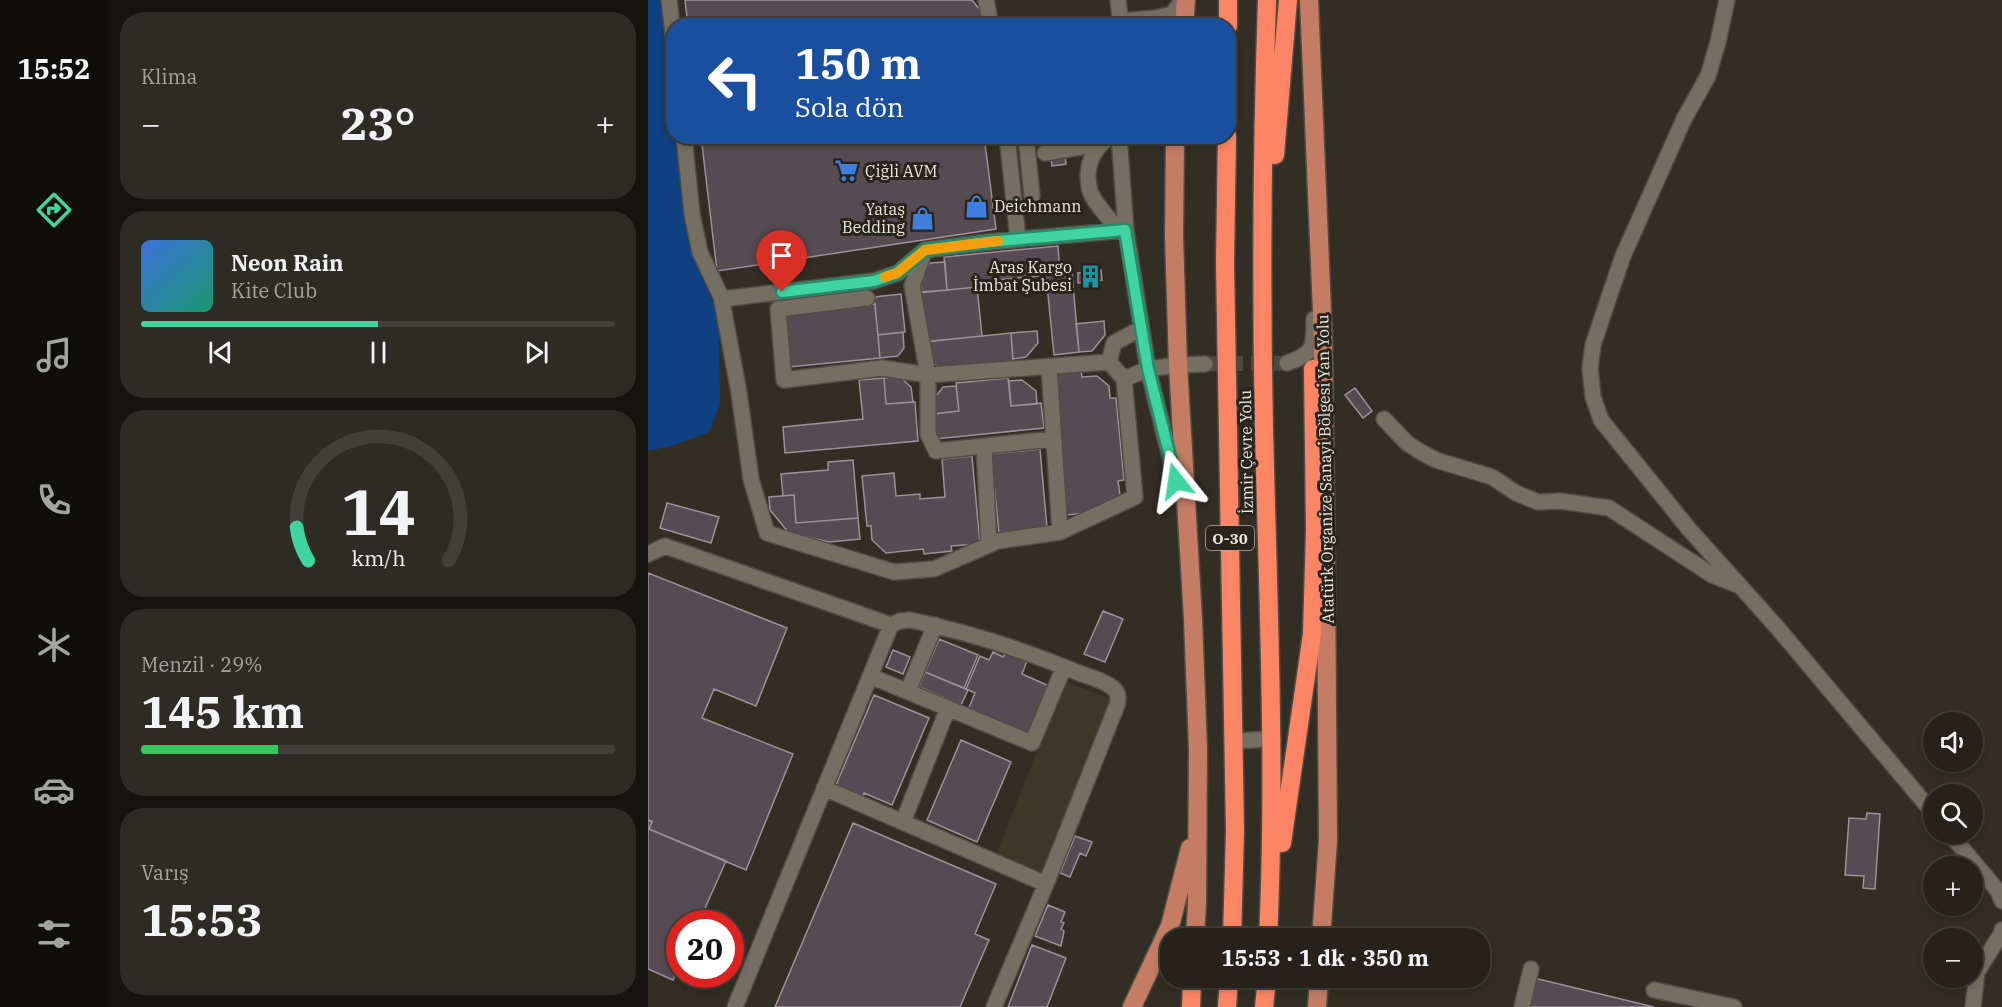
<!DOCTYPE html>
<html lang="tr">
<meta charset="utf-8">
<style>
:root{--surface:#26221b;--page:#2e2a24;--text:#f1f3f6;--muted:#a4a4a3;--line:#423f3a;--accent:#3fd4a2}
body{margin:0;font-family:"IBM Plex Serif",serif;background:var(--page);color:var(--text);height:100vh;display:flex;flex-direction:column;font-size:22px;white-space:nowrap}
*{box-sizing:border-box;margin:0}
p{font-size:20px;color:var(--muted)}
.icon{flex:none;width:33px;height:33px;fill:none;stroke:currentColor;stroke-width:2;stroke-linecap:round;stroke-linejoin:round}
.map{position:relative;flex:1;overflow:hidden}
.panel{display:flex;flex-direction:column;gap:12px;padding:12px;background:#15130f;width:540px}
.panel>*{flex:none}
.top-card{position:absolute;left:18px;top:18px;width:570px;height:126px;border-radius:24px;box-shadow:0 3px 9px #0003,0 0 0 2px var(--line);background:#1a4fa0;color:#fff;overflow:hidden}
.buttons{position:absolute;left:1275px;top:712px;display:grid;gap:12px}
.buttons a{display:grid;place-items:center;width:60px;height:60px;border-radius:50%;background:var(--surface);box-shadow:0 3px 9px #0003,0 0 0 2px var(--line);font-size:30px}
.speed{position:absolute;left:18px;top:910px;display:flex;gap:12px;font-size:30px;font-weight:700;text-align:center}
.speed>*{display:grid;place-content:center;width:78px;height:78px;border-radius:50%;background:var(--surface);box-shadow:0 3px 9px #0003,0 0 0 2px var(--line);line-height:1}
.speed .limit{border:9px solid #d22;background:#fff;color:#111}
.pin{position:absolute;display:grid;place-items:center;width:51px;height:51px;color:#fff;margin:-62px -26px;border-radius:50% 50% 50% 0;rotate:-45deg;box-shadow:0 0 6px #0007}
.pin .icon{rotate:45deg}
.me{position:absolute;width:66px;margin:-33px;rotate:345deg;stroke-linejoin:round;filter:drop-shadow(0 0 4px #0008)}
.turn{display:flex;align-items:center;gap:21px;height:126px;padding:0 30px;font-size:27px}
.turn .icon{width:78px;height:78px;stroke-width:2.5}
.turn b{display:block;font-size:42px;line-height:51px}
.big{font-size:45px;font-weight:800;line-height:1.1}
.panel .tile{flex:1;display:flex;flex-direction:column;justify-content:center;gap:9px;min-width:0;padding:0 21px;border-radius:24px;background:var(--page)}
.panel .dial{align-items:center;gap:0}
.dial svg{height:156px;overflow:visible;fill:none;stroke:var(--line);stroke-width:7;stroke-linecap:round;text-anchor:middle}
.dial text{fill:var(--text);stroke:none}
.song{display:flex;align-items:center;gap:18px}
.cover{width:72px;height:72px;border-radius:9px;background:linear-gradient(135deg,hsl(220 70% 55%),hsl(160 70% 35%))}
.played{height:6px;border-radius:3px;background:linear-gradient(90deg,var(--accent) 50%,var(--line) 50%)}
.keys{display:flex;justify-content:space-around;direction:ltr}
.heat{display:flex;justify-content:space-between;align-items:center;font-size:33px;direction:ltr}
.charge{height:9px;border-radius:4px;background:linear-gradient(90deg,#34c759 29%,var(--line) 0)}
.trip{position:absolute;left:512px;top:928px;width:330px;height:60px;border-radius:24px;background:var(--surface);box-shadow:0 3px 9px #0003,0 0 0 2px var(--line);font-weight:800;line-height:60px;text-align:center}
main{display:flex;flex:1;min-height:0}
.dock{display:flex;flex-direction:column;width:108px;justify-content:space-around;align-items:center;background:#0f0e0b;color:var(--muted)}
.dock .icon{width:42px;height:42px}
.dock .on{color:var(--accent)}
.dock b{font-size:27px;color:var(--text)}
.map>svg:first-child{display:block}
</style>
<main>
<nav class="dock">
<b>15:52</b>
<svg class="icon on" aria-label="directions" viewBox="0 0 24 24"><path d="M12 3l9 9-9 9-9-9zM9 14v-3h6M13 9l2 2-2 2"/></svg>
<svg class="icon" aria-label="music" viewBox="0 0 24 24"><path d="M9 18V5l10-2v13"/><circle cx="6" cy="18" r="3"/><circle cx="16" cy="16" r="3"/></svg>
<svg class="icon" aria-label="phone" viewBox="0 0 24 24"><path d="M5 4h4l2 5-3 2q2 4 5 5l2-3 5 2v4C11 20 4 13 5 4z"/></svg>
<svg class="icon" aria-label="climate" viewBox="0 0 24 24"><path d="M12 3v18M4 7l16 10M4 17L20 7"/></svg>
<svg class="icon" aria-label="car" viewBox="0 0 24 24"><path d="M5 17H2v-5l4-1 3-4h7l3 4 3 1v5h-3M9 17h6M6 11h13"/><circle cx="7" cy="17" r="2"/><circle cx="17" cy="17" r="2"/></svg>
<svg class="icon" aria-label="filters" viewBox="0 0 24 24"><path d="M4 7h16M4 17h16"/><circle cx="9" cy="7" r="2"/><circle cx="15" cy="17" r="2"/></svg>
</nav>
<section class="panel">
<div class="tile"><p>Klima</p>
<div class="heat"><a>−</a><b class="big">23°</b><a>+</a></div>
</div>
<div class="tile">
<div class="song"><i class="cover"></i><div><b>Neon Rain</b><p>Kite Club</p></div></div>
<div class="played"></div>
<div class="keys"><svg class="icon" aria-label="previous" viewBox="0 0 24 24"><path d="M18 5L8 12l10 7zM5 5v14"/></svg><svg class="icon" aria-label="pause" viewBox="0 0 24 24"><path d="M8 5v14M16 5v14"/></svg><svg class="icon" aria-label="next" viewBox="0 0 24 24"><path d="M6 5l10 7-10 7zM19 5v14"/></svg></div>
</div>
<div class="tile dial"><svg viewBox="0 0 100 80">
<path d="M14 69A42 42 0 1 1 86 69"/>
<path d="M14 69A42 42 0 0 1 8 52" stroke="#3fd4a2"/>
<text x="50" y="56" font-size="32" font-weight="700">14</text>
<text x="50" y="72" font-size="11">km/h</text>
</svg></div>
<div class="tile"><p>Menzil · 29%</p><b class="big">145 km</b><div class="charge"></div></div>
<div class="tile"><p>Varış</p><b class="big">15:53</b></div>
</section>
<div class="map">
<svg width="1354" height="1007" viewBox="0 0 1354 1007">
<rect width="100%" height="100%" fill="#332e24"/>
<path fill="#3e3727" d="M417 681 469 702 400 876 348 855Z"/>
<path fill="#0e4082" d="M0 0H12L37 227 71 320 72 404 61 432 27 445 0 451Z"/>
<path fill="#564b52" stroke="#9d9098" stroke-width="1.5" d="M37 0H324L336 15 339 26H40Z
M53 136H336L348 229 69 271Z
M408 136H442V142L408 146Z
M417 156 418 164 404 166 403 157Z
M410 246 412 274 329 282V287L299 290 296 257Z
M297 262 299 290 273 292 272 275 282 263Z
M453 270 454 280 430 283V273Z
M424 273 431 352 406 355 398 275Z
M329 287 334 336 274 342 269 293Z
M253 294 257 332 230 335 226 297Z
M227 304 232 358 141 367 136 313Z
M456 321 457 335 444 351 431 352 428 324Z
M389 331 390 343 378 357 365 359 363 333Z
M255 332 256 348 250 356 232 358 230 335Z
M363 333 365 361 291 368 278 357 277 342Z
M433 371 434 377 449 376 461 386 462 398H468L476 480 470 481 472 495 461 508 448 512 418 515 407 373Z
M251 376 263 387 265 402 238 404 236 378Z
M236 378 238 404 267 402 270 441 137 453 135 427 215 419 211 380Z
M360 378 363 406 393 403 396 428 287 439 285 414 311 411 308 383Z
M374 380 388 391 389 404 363 406 361 381Z
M308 386 311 411 286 414 285 400 295 387Z
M707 388 724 411 715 418 697 395Z
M392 449 399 528 351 533 343 454Z
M324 456 332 544 303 546 304 551 276 554 275 549 238 553 224 540 223 526H219L214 476 246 473 248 496 272 494V499L297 497 294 459Z
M205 460 210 518 148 523 146 495 135 496 133 474 180 470V462Z
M146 495 148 523 210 518 212 539 181 542 141 533 122 510 121 497Z
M19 503 71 517 63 543 12 528Z
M0 573 139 628 108 706 66 689 54 718 145 754 98 870 1 829 4 821 0 820Z
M455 611 475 619 457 662 436 654Z
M291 639 330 655 316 688 277 672Z
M245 650 262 657 255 674 238 667Z
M345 652 355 657 358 652 379 661 374 674 401 686 380 735 320 710 327 693 318 689 332 656 341 660Z
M277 672 320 690 313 705 271 687Z
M226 695 281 718 244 805 216 793 215 796 188 785Z
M313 740 363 762 329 842 279 820Z
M1219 813 1232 814 1227 889 1215 888 1216 876 1197 875 1201 818 1218 819Z
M0 820 4 822 1 829 78 861 50 924H32V966L25 980 0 969Z
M205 823 348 884 327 934 341 940 312 1007H127Z
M427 836 444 842 438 856 432 853 422 877 412 873Z
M400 905 417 912 413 922 416 923 413 929 416 931 413 946 387 936Z
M384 945 418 958 399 1007H360Z
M886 978 1006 1007H879Z"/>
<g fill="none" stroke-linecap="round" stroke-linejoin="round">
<path stroke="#4e4a40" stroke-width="15" stroke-dasharray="15 8" stroke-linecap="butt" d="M557 364 639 363"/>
<defs>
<path id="minor" d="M21 0 26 43
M338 0 343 26
M470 0 473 26
M1079 0 1070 42 1060 76 1036 119 975 256 961 297 945 345 942 368 945 397 953 420 1041 529 1128 626 1286 814
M474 21 508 18 524 14 535 0
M36 136 44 214 52 252 74 299 226 281 250 273 277 250 340 242 478 230
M359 136 370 239
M378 136 384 196
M463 136C444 149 436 168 442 191 445 202 463 220 470 230
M471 136 478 230 500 369 530 365 557 364
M397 153 451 144
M277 250 264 286 280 375V434L288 451 336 446 341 545
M73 296 91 393 103 479 119 533 246 572 286 569 350 541 412 532 487 497 476 379
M219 298 130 309 136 380 234 368 280 375 461 362
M492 329 466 343 461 362 476 379 500 369 528 481 536 499
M639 363C667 353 666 347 666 319
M401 367 412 532
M736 419 759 443 771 451 788 460 844 477 868 493 890 502 912 501 961 508 1064 575 1089 585
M336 446 406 439
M0 554 17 546 243 625 87 1007
M243 625 252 621 262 620C320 632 376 650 431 673 441 677 456 680 465 688 470 692 471 698 469 705L398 884
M222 676 384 743 416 667
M260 691 287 625
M586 741 625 739
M176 788 398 884 346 1007
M255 822 300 708
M1302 834 1350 891 1354 901
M1006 990 1086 1007
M874 1007 883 969
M1325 1007 1329 972 1353 934 1354 930"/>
<path id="major" d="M661 0 675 336 678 572 680 840 673 939
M536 26 538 0
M527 136 526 236 530 365 545 619 550 749 549 902 547 939
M484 1007 522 926 542 848
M669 1007 671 978"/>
<path id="highway" d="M619 0C614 143 613 287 616 429 620 600 628 769 620 939
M580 26V0
M579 136 577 263 587 831 584 939
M627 155 640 0
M634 843 664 634 667 530 665 369
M543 1007 544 984
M579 1007 581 978
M616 1007 619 978"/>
</defs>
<use href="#minor" stroke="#514c44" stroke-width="18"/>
<use href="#major" stroke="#514c44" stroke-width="21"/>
<use href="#highway" stroke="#514c44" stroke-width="21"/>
<use href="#minor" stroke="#746e63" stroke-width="15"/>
<use href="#major" stroke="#c57c64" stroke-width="18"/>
<use href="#highway" stroke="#fb8564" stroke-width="18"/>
</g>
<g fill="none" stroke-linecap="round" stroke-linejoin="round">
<defs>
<path id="route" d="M134 292 226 281 249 273 277 250 340 242 477 230 500 369 528 481"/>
</defs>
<use href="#route" stroke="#298a69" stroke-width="15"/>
<use href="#route" stroke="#3fd4a2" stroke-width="10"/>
<path stroke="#f59e0b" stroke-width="10" d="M237 277 249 273 277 250 350 241"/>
</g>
<defs>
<symbol id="supermarket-bare" viewBox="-9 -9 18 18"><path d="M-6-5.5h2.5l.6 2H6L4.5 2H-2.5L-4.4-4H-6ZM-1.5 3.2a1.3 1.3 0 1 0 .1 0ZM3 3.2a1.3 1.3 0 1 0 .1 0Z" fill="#3f7fe0" stroke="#29241b" stroke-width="2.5" paint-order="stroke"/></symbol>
<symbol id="shop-bare" viewBox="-9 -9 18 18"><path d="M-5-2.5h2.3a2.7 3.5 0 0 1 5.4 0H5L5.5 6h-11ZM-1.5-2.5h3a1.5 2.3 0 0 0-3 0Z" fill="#3f7fe0" stroke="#29241b" stroke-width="2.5" paint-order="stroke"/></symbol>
<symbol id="building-bare" viewBox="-9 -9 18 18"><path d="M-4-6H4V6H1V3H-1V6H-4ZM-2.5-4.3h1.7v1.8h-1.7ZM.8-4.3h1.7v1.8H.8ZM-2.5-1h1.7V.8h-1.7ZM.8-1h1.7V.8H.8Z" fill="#0f9aa8" stroke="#29241b" stroke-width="2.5" paint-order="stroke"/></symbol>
</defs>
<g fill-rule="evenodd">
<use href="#supermarket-bare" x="182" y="154" width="33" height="33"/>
<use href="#shop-bare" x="312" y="190" width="33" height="33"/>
<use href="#shop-bare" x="258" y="202" width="33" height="33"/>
<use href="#building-bare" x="426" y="260" width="33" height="33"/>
</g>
<g text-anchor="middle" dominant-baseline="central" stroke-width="6" stroke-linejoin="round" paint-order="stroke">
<rect fill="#29241b" stroke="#b0aca6" stroke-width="1.5" x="558" y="526" width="48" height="24" rx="4.5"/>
<g font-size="15" font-weight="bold" fill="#eae7e1">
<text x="582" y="538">O-30</text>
</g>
<g font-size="16" fill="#eae7e1" stroke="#29241b" text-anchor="start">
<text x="217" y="171">Çiğli AVM</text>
<text x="346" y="206">Deichmann</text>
<text x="257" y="209" text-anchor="end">Yataş<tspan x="257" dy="18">Bedding</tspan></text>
<text x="424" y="267" text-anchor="end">Aras Kargo<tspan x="424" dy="18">İmbat Şubesi</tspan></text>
</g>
<g font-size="16" fill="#eae7e1" stroke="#29241b">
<text transform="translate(598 452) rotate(-91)">İzmir Çevre Yolu</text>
<text transform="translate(677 469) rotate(-91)">Atatürk Organize Sanayi Bölgesi Yan Yolu</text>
</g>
</g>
</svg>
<div class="buttons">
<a><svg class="icon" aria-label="sound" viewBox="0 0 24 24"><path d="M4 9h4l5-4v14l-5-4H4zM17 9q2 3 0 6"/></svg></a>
<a><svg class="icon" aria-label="search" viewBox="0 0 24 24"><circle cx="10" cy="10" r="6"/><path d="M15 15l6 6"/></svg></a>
<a>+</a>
<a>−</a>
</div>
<div class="speed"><div class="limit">20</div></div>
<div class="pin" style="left:134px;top:292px;background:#d93025"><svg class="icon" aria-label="arrive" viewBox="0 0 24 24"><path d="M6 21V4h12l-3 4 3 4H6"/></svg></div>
<svg class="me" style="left:528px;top:481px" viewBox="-20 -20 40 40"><path d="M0-17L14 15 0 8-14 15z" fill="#3fd4a2" stroke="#fff" stroke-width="4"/></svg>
<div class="trip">15:53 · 1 dk · 350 m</div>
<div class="top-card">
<div class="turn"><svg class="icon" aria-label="left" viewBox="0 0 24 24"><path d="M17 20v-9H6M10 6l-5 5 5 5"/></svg><div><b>150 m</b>Sola dön</div></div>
</div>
</div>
</main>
